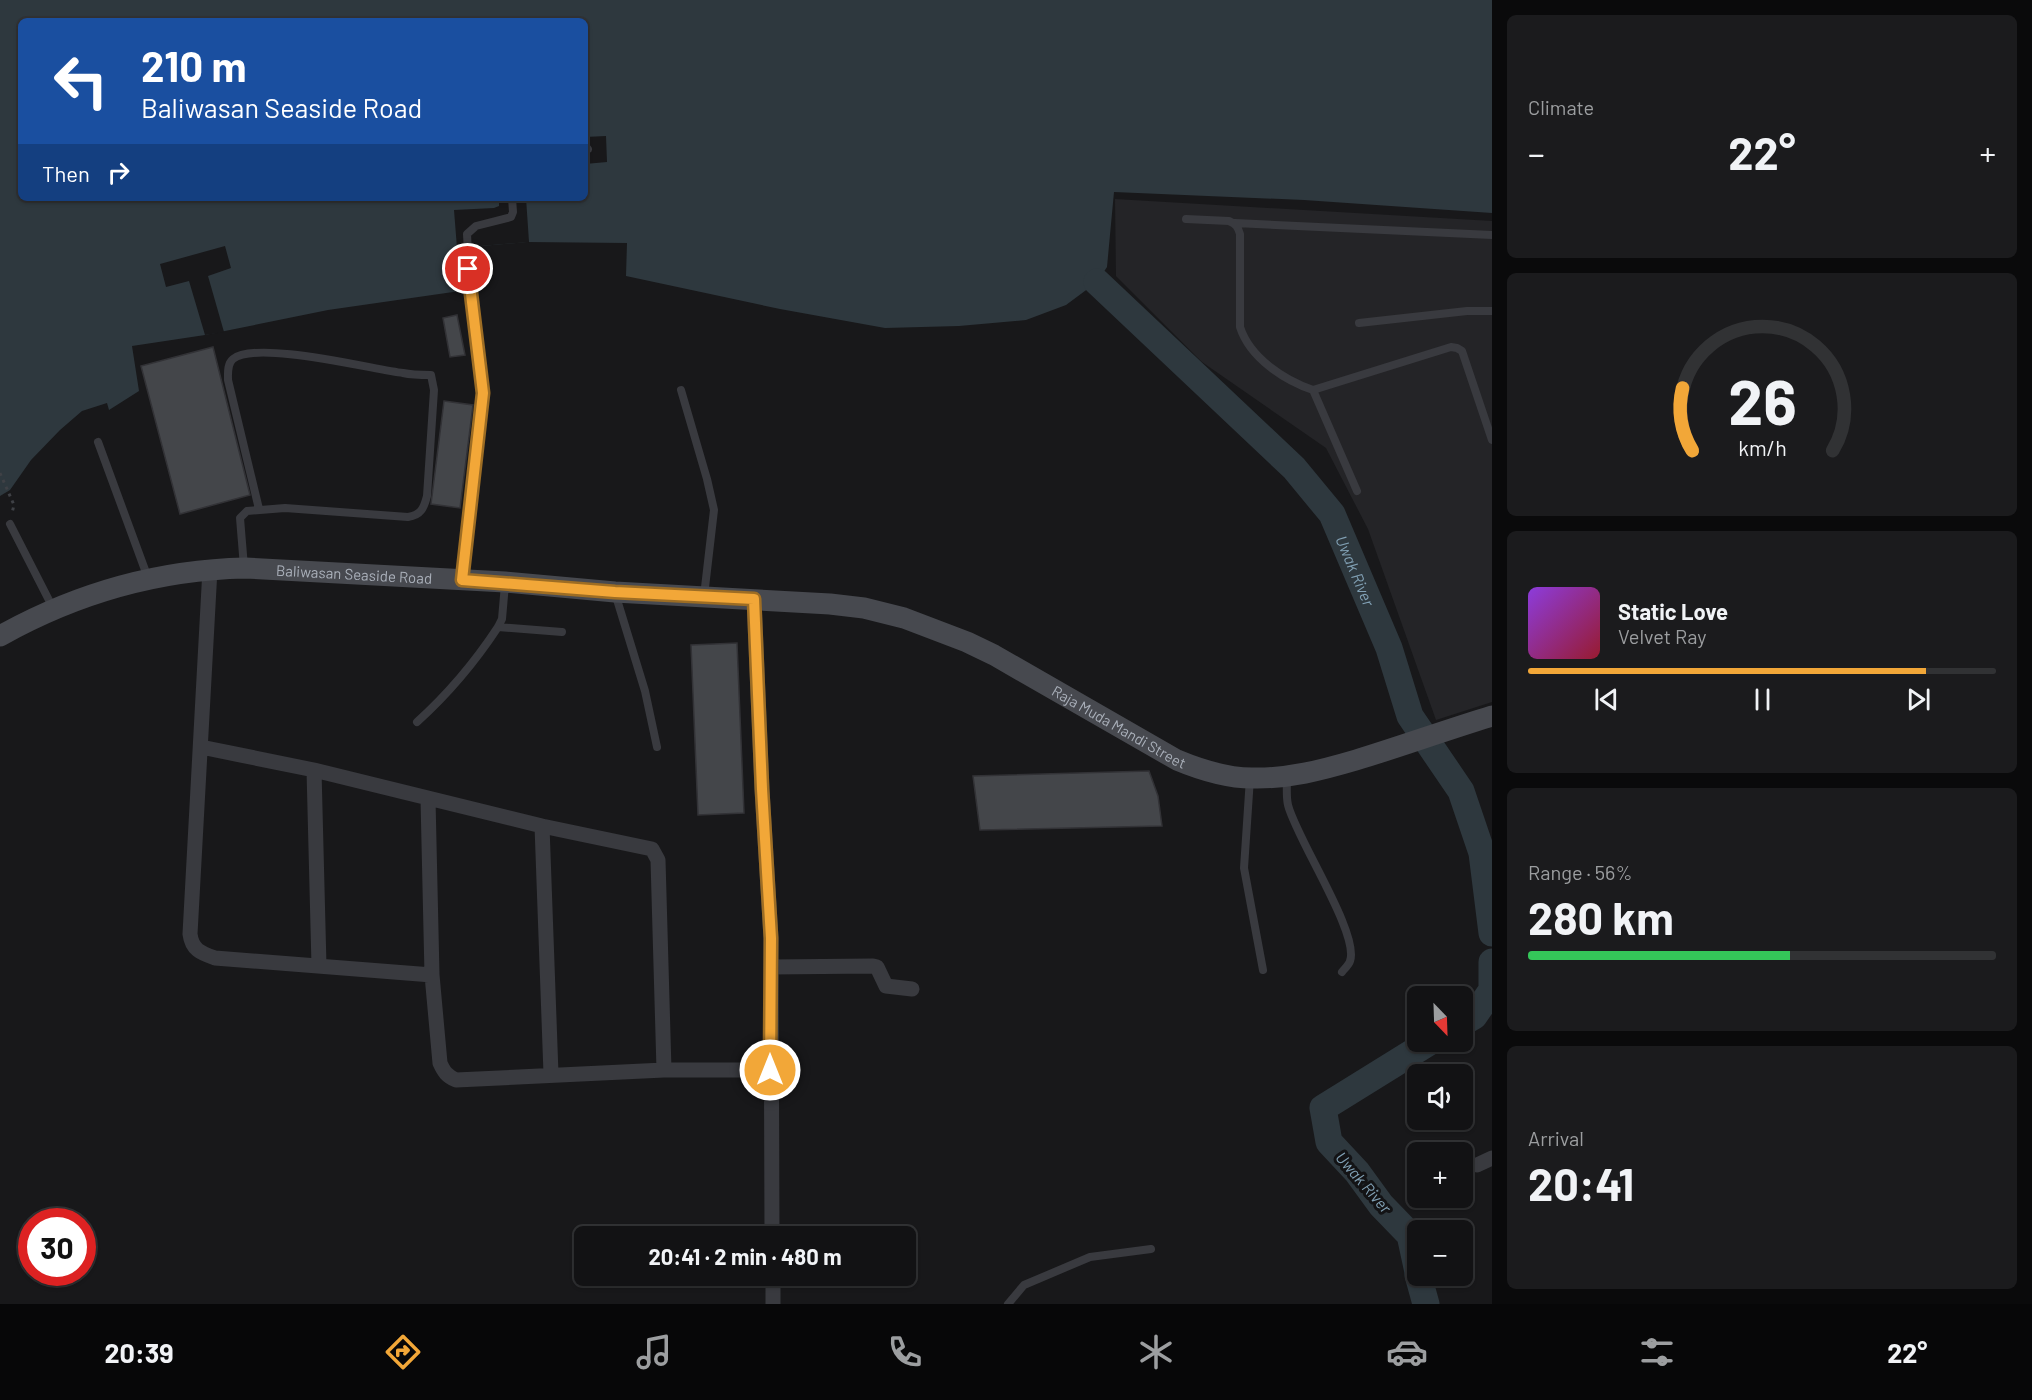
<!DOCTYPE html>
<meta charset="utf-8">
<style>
:root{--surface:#121214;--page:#1b1b1d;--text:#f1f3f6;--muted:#9c9ea0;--line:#313234;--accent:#f2a738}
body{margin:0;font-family:Barlow,sans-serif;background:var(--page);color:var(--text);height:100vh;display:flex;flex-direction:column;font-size:22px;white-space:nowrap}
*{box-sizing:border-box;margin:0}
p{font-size:20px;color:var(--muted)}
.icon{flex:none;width:33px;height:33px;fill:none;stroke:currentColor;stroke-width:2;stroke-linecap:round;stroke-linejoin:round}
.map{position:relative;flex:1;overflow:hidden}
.side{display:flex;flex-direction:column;gap:15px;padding:15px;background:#0a0a0b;width:540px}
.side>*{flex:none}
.hud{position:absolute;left:18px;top:18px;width:570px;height:183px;border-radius:9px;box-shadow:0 2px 4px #0004,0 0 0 2px var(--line);background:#1a4fa0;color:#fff;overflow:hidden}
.needle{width:39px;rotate:157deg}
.fabs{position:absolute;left:1407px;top:986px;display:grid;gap:12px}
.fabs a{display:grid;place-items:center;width:66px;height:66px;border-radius:9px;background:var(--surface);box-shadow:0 2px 4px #0004,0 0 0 2px var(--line);font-size:30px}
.speed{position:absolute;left:18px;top:1208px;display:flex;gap:12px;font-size:30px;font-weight:700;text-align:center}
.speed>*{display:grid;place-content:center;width:78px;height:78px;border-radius:50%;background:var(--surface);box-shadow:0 2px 4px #0004,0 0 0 2px var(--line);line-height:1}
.speed .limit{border:9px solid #d22;background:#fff;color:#111}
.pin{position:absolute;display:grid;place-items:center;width:51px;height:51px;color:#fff;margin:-26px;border:3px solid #fff;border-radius:50%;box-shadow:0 2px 6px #0007}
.me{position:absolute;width:66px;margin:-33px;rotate:0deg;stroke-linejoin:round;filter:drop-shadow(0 0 4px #0008)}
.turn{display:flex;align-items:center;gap:21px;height:126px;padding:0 24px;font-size:27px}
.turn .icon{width:78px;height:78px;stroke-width:2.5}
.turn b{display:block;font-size:42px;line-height:51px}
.then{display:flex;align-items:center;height:57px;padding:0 24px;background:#0003;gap:12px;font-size:22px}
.big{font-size:45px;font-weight:700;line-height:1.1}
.side .tile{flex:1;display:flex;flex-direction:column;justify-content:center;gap:9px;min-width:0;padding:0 21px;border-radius:9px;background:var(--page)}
.side .dial{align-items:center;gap:0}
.dial svg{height:156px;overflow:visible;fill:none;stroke:var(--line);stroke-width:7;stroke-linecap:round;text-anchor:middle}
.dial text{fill:var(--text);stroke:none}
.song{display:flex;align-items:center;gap:18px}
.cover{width:72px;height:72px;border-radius:9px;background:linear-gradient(135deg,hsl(270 70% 55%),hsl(350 70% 35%))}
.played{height:6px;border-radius:3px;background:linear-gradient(90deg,var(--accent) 85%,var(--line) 85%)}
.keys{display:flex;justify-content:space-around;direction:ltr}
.heat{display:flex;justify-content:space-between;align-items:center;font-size:33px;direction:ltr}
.charge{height:9px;border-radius:4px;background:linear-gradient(90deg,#34c759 56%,var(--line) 0)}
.trip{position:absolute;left:574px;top:1226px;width:342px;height:60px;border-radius:9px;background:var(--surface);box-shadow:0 2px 4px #0004,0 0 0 2px var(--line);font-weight:700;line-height:60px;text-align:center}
.tabs{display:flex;height:96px;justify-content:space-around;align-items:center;background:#070708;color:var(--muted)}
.tabs .icon{width:42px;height:42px}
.tabs .on{color:var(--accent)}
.tabs b{font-size:27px;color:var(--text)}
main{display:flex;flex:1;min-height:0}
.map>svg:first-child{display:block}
</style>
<main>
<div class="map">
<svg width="1492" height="1304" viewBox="0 0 1492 1304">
<rect width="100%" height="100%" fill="#18181a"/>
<path fill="#242427" d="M1115 199 1492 221V702L1436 720 1368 529 1326 448 1202 362 1116 276Z"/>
<path fill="#2e383e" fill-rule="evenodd" d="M0 0H1492V213L1304 200 1114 192 1107 267 1097 282 1066 305 1026 320 959 326 885 328 780 309 626 276 627 243 527 242 458 248 460 291 328 310 205 335 132 346 139 391 109 410 107 403 82 411 60 430 31 460 10 490 0 496ZM21 21H585V198H21Z"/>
<path fill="#18181a" d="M606 136 607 162 585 164V137Z
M499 198H526L529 242 457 248 454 210 494 208 499 206Z
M225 246 231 268 208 276 224 332 205 335 189 281 166 287 160 264Z"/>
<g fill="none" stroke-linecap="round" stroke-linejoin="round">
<g stroke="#2e383e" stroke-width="27">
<path id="s1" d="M1097 282 1294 468 1332 514 1389 648 1410 716 1461 791 1482 853 1492 933"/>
<path d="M1462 1023 1474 1016 1492 990V962"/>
<path d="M1418 1272 1410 1235 1381 1205 1357 1172 1329 1142 1323 1108 1431 1041"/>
<path d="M1418 1275 1426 1304"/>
</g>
</g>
<path fill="#44464a" stroke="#323236" stroke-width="1.5" d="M457 315 465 355 450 357 443 318Z
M213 347 250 495 180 514 141 366Z
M444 401 473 405 460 508 431 504Z
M737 643 744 813 698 815 691 645Z
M1149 771 1158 796 1162 826 980 830 973 776Z"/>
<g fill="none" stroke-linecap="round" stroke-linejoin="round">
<path stroke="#3f4146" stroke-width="3" stroke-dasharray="3 4.5" stroke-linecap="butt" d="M0 473 14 505 12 513"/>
<path stroke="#393a3f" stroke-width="8" d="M585 150 588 149
M1186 219 1229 221C1236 224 1238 227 1240 234V327C1250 358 1284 380 1313 390L1451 347 1457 348 1462 351 1492 440
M1235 223 1492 235
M1359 323 1467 311H1492
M681 390 707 479 714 510 704 596
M1313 390 1357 491
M98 442 148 578
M10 524 53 608
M244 567 240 518 247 511 285 508 408 517C421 515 424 508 427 496L434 390 431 375C421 375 412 375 403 373 371 369 256 340 233 359 227 364 228 373 228 380L259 509
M462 579 483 393 470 291 467 234 476 226 511 217 513 212 512 198
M615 593 645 691 657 747
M498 627 562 632
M417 722C448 694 475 662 498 627L502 619 505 584
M1287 777C1287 786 1286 797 1288 805 1296 838 1360 934 1350 961 1349 965 1344 969 1342 972
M1250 778 1244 868 1263 970
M1008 1304 1024 1285 1090 1257 1151 1249"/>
<path stroke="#393a3f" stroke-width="15" d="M210 569 190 934C192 950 201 953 215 958L432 975
M754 599 762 790 771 938 772 1236
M201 747 314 770 542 826 652 849 658 860 664 1070
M314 770 319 966
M428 799 432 975 440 1063C444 1072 447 1076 456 1080L664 1070H770
M542 826 551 1074
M771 967 873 966 877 967 886 986 912 989
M1477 1165 1492 1158
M773 1275V1304"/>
<path stroke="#47494f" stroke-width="21" id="s2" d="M0 636C75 594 159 570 245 568L505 582 615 592 830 604 864 608 904 618 967 642 994 655 1177 760C1201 770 1226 778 1252 778 1288 779 1322 770 1356 760 1402 746 1446 730 1492 716"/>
</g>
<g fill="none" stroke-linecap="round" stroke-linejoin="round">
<defs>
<path id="route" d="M468 269 483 393 462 580 615 592 754 599 762 789 771 938 770 1070"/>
</defs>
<use href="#route" stroke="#9d6d24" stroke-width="15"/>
<use href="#route" stroke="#f2a738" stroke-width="10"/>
</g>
<g text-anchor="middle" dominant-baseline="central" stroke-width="6" stroke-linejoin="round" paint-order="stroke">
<g font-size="15" fill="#aab0ba" stroke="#131315">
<text stroke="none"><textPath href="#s2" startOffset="366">Baliwasan Seaside Road</textPath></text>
<text stroke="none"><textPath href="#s2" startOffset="1160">Raja Muda Mandi Street</textPath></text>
</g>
<g font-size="16" font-style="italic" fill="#81a0b4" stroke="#131315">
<text stroke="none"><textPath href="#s1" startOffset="392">Uwak River</textPath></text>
<text transform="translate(1364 1182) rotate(49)">Uwak River</text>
</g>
</g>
</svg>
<div class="fabs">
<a><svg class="needle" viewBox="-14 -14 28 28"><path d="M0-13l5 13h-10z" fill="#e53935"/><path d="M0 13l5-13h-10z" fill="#9c9ea0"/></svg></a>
<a><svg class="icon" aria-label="sound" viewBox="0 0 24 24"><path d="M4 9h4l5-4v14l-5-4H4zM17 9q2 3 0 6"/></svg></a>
<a>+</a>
<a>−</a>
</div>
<div class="speed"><div class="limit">30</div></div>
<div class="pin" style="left:468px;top:269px;background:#d93025"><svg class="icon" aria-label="arrive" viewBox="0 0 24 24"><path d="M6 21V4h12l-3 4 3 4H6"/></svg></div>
<svg class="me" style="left:770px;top:1070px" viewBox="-20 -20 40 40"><circle r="17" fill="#f2a738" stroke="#fff" stroke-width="3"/><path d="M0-11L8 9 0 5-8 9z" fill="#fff"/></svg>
<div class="trip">20:41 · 2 min · 480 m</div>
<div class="hud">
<div class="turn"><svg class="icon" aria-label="left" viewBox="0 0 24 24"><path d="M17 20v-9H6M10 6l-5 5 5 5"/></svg><div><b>210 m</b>Baliwasan Seaside Road</div></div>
<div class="then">Then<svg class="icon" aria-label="right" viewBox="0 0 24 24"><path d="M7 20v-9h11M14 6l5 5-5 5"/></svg></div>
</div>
</div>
<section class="side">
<div class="tile"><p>Climate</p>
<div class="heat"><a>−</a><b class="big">22°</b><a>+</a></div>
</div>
<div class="tile dial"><svg viewBox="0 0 100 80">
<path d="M14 69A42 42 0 1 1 86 69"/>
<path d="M14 69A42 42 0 0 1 9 37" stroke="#f2a738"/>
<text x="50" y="56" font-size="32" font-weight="700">26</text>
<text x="50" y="72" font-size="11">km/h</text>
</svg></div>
<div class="tile">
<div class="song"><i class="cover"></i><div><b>Static Love</b><p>Velvet Ray</p></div></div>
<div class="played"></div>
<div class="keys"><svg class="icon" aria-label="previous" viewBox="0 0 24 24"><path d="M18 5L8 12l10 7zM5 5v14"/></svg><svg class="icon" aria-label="pause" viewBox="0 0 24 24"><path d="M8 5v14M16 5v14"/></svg><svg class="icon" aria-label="next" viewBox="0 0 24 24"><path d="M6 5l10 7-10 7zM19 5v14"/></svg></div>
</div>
<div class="tile"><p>Range · 56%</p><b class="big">280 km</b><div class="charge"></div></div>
<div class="tile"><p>Arrival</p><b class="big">20:41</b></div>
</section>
</main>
<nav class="tabs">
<b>20:39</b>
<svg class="icon on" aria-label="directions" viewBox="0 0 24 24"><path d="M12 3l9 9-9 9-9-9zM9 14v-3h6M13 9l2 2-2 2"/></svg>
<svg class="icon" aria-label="music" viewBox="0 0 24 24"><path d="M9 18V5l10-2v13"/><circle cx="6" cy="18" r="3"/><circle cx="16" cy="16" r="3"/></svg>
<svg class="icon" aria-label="phone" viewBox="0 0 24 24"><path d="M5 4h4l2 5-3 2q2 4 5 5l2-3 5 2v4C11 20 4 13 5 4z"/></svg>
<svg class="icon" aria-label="climate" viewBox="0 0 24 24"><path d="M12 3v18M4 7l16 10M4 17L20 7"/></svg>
<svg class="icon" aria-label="car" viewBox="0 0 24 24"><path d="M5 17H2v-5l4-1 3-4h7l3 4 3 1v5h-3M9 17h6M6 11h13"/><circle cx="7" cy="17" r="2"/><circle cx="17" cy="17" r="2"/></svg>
<svg class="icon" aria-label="filters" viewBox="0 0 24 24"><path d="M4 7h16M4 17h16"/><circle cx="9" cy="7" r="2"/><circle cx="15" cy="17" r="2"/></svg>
<b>22°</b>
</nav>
